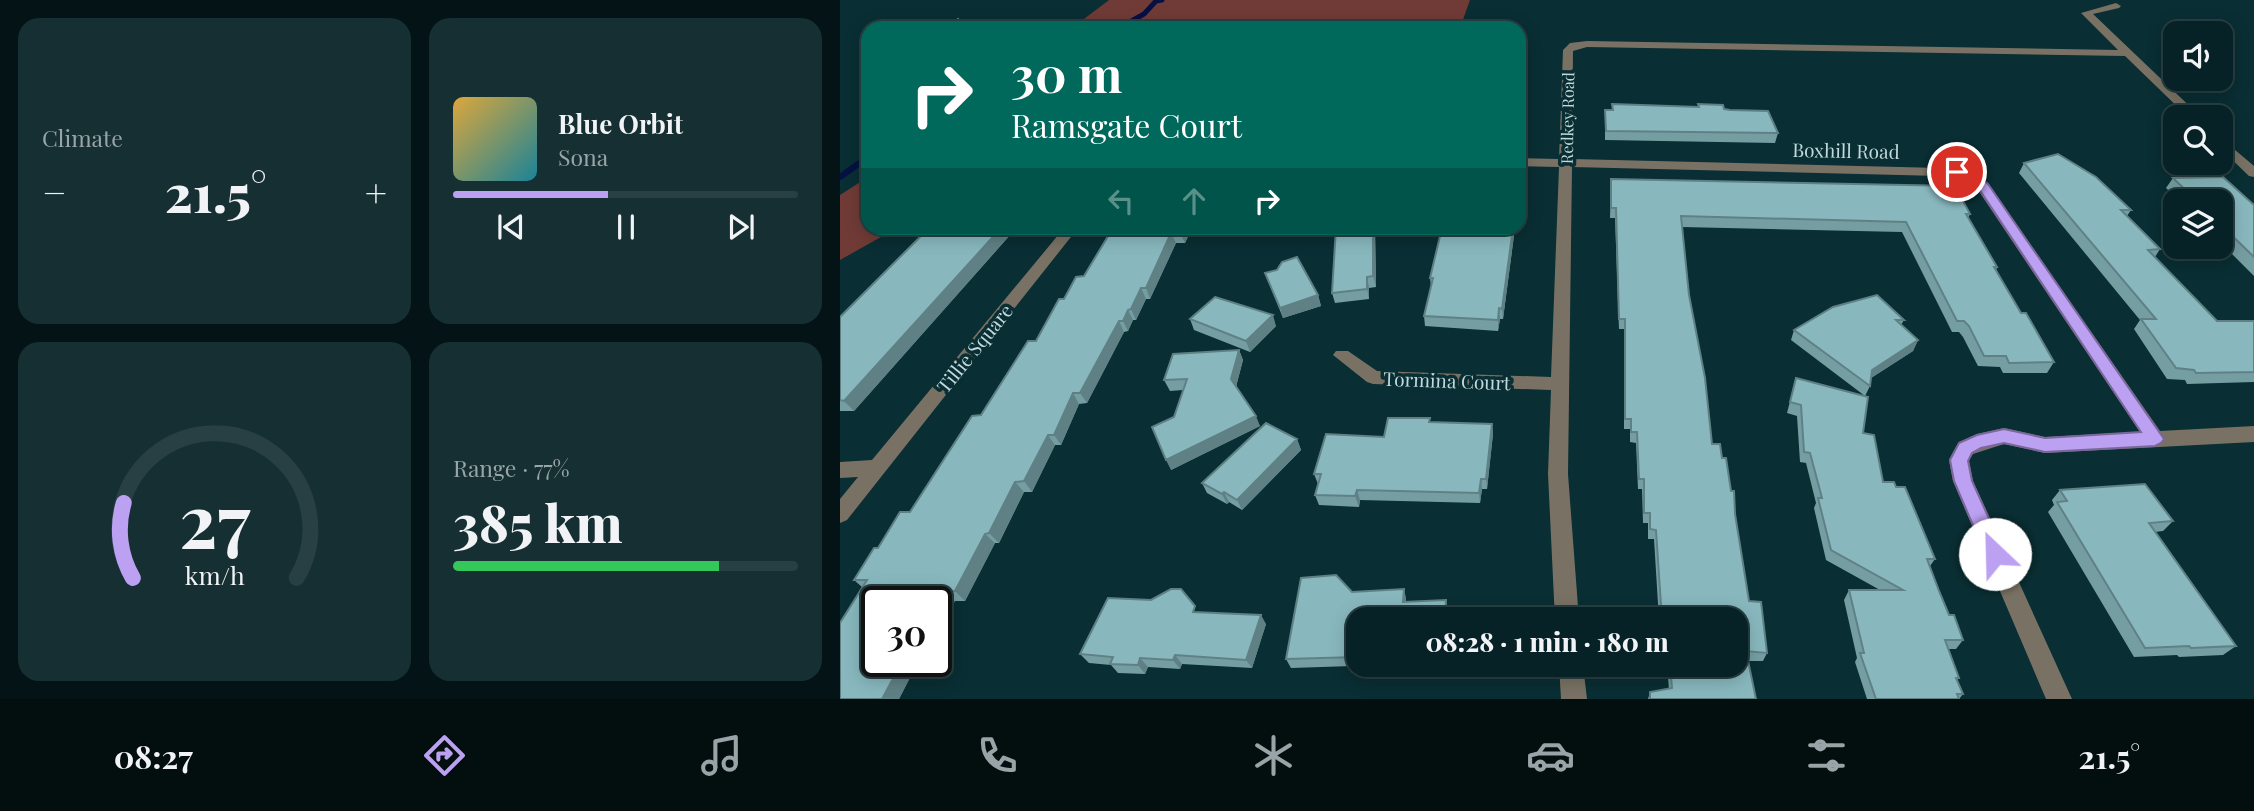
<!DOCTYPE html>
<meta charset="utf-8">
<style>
:root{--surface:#072226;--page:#152f32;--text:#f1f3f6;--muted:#98a4a7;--line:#283f43;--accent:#bca0f2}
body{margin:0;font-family:"Playfair Display",serif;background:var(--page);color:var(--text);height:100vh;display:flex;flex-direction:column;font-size:26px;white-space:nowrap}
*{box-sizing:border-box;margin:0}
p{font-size:23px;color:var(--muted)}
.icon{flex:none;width:38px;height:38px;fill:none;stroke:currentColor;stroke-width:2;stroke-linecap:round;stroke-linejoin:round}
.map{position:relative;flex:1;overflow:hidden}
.side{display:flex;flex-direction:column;gap:18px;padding:18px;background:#041315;width:840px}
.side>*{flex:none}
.hud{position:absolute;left:21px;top:21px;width:665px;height:214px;border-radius:21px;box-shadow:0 4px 18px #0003,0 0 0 2px var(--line);background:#00695c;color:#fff;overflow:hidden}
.controls{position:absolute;left:1323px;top:21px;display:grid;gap:14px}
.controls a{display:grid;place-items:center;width:70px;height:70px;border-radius:14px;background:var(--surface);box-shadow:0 4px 18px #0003,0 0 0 2px var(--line);font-size:35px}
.speed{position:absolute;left:21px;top:586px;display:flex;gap:14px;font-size:35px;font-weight:700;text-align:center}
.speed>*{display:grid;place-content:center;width:91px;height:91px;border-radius:50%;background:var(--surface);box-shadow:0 4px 18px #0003,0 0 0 2px var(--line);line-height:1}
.speed .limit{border:4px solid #111;border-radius:10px;background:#fff;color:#111}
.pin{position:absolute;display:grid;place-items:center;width:60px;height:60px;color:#fff;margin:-30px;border:4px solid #fff;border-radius:50%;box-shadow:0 2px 7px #0007}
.me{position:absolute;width:77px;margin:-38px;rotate:336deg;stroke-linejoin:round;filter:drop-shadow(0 0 5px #0008)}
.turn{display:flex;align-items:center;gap:24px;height:147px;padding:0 35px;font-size:32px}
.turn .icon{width:91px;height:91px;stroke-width:2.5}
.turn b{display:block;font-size:49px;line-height:60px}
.lanes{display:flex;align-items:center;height:66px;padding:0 35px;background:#0003;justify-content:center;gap:35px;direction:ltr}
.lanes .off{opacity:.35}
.big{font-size:52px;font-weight:800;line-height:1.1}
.side .card{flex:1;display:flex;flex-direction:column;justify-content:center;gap:10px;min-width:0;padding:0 24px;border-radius:21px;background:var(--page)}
.side .dial{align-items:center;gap:0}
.dial svg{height:182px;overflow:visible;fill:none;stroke:var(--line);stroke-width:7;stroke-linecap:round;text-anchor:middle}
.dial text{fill:var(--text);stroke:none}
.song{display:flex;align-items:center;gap:21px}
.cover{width:84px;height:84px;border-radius:10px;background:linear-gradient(135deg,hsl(40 70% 55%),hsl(190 70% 35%))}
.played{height:7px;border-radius:4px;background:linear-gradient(90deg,var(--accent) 45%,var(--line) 45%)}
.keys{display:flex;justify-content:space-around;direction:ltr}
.heat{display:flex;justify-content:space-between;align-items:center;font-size:38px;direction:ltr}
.charge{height:10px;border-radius:5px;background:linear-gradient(90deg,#34c759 77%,var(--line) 0)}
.side .tiles{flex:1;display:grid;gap:18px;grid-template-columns:repeat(2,1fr)}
.trip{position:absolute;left:506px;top:607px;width:402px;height:70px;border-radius:21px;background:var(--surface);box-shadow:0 4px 18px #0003,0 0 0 2px var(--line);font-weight:800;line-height:70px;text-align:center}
.tabs{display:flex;height:112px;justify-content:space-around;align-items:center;background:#030e0f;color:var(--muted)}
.tabs .icon{width:49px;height:49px}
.tabs .current{color:var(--accent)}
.tabs b{font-size:32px;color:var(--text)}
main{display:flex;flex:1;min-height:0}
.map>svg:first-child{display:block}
</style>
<main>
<section class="side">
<div class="tiles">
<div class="card"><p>Climate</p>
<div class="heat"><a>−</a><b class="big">21.5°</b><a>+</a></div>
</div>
<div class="card">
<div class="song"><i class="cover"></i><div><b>Blue Orbit</b><p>Sona</p></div></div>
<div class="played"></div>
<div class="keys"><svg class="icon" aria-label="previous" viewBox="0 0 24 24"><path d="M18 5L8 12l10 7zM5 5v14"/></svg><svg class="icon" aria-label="pause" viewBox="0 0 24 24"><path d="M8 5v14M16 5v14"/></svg><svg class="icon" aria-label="next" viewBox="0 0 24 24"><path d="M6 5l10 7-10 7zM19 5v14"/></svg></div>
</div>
<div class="card dial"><svg viewBox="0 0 100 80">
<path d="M14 69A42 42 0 1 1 86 69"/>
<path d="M14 69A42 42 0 0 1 10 36" stroke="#bca0f2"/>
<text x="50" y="56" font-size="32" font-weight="700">27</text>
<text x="50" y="72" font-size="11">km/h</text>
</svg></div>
<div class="card"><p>Range · 77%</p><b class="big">385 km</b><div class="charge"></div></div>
</div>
</section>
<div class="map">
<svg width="1414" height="699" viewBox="0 0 1414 699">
<rect width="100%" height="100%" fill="#092e33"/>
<path fill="#703b36" d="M269 0H630L620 28H232Z
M28 177V228H57L0 260V195Z"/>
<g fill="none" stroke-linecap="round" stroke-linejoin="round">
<path stroke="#051043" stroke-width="5" d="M279 28 304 14 316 1 322 0"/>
<path stroke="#051043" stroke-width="6" d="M0 177 28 157"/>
<path fill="#797264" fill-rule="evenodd" d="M1276 3 1281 6 1279 8 1253 14 1361 117H1348L1285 56 747 47 733 51 732 159 1100 168 1136 174 1148 184 1320 431 1414 426V442L1205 453 1164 444 1133 454 1129 460 1133 481 1232 699H1206L1113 481 1109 460 1112 454 1119 442 1137 434 1164 428 1205 437 1300 432 1138 190 1127 180 1100 176 732 167 728 474 739 620H715L708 474 711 390 533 384 527 382 493 355 496 351H508L537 371 711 377 719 167 679 166V158L719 159 723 50 730 43 747 41 1278 50 1241 13Z
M1381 138 1414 166V177L1409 176 1381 149Z
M224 228H238L7 520 0 523V499L18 477 0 478V462L32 460Z
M719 665H743L747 699H721Z"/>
</g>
<path fill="#759ea3" d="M679 98 686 99 687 108 683 134H679Z
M772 104 858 107V104L884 109 938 133 935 143 765 140V110H772Z
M1184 163 1291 210 1287 216 1320 249 1315 257 1377 321H1414V382L1347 384 1345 380 1327 379 1294 329 1300 320 1179 173Z
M1333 178 1414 205V276L1381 243V201H1340L1326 188Z
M771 179 1130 214 1128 218 1157 267 1156 271 1181 313 1214 362 1207 373H1163L1160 367 1138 366 1123 337 1119 332H1112L1062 232 842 227 849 295 872 444 882 458 891 491 909 601 927 653 923 661H908L916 699H808L810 692 829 689 827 665H896V620H819L814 539H808V523H803L802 489H798L796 443 790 442V429H784V329H779L775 218H770Z
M273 228H352L345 243H336L310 299H306L296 320H293L288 331 284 332 247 403 239 404 221 445H215L192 492H184L159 543H155L125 601H115L37 662H84L82 666H76L59 699H0L22 587 14 580 38 548 70 512 196 341 224 299 244 276Z
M535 228 536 287 529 288V299L495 303 492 293Z
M602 228H675L663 319H660L658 331 585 326 584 316 591 286 590 278Z
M170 231 171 234 14 411H0V317Z
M425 273 478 295 481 306 443 318Z
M993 307 1064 320 1061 325 1078 340 1073 351 1031 378 1030 386 1025 396 951 340 954 330Z
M350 319 436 326 410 352 354 330Z
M399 350 403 360 396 387 420 426 331 470 334 417 343 390 330 391 324 380Z
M956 378 1023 433 1043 482 1056 487 1095 559 1090 566 1109 615 1123 640 1116 649H1108L1119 678 1117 680 1123 694 1119 699H1027L1015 662 1017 658 1004 600 1009 590H1040L986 560 974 508 976 503 966 463 960 462 957 416 947 413Z
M590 422 652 424 653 434 647 489H642L640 503 520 500 519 507 479 505 475 495 478 484 474 474 544 437Z
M457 439 461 450 402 510 389 502 387 504 367 493 362 483Z
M1220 490 1333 521 1323 531 1315 532 1396 646 1383 655 1339 657 1337 655 1294 657 1208 512 1214 505 1212 500Z
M564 589 566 602 608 609 518 620V665H543L451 668 446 659 512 592Z
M360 612 426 624 412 668 342 664 340 669 308 667 305 674 278 673 271 665 249 663 240 654Z"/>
<path fill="#5f8185" d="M686 99 687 108 683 134V124Z
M161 228H174L170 231 171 234 14 411 4 401Z
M343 228H352L345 243 340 233Z
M533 228H535L536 287 533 276Z
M673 228H675L663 319 662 309Z
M331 233 336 243 310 299 306 288Z
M527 277 529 288V299L527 289Z
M301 288 306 299 296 320 291 309Z
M478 295 481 306 443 318 440 308Z
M659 308 660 319 658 331V320Z
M288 310 293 320 288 331 283 321Z
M433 315 436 326 410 352 406 341Z
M279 321 284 332 247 403 240 393Z
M1078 340 1073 351 1028 380 1032 370Z
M399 350 403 360 395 390 391 379Z
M233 393 239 404 221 445 214 435Z
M416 416 420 426 331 470 326 460Z
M652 424 653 434 647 489 646 479Z
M208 435 215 445 192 492 184 481Z
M457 439 461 450 402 510 397 500Z
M641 479 642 489 640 503 639 493Z
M175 482 184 492 159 543 149 533Z
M517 490 520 500 519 507 515 496Z
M384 492 389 502 387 504 382 494Z
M145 534 155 543 125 601 115 591Z
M564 589 566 598V611L563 602Z
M104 592 115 601 96 637V607Z
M606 600 608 609 607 620H605Z
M421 615 426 624 412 668 406 660Z
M335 655 342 664 340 669 333 660Z
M300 658 308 667 305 674 298 665Z
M62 662H70L76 666 59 699H42Z
M76 662H84L82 666Z"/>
<path fill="#88b8be" stroke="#5f8185" stroke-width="2" d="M118 19 120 23 125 22 128 28H106Z
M679 98 686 99 683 124H679Z
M772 104 859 107 858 104 883 105 884 109 890 110 928 111 938 133 766 131 765 110H773Z
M1218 154 1256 177 1291 210H1281L1320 249 1308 250 1377 321H1414V372L1356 373 1354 370 1336 368 1301 319H1316L1184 163Z
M1383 177 1414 205V257L1381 225V201H1357L1333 178Z
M771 179 1115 186 1130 214H1126L1157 267H1154L1181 313H1186L1214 362 1169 363 1166 356H1144L1129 326 1124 321H1117L1066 222 841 216 849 295 865 378 872 444H880L882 458H886L891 491H894L895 514 909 601 921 602 927 653 906 651 916 699H810V692L832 688 830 665H896V620H822L816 530 810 529V513H804V479H799L797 432H791V419H785V319H779L776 208H771Z
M89 228H161L4 401 0 400V317Z
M273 228H343L340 233H331L306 288H301L291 309 288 310 283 321H279L240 393H233L214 435H208L184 481 175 482 149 533 145 534 115 591 104 592 96 607V602H37V662H62L42 699H0V623L27 580H14L34 548H38L60 512H70L132 416 141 415 188 341H196L219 299H224L236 277 244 276Z
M496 228H533V276L527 277V289L492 293Z
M602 228H673L662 309 659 308 658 320 584 316 593 278H590Z
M457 257 478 295 440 308 425 273 437 270 442 262Z
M1037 295 1064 320H1056L1078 340 1032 370 1030 386 954 330 993 307Z
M375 297 433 315 406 341 350 319Z
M399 350 391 379 416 416 326 460 312 427 334 417 347 379 324 380 333 354Z
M956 378 1028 397 1023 433 1034 435 1043 482H1054L1056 487H1065L1095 559H1087L1099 591 1109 615H1114L1123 640H1105L1119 678H1116L1123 694H1117L1119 699H1036L1020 653H1024L1009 590H1063L991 550 978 498H982L970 453 964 452 961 405 950 402Z
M548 418H590L589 422 652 424 646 479H641L639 493 517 490 515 496 475 495 481 474H474L486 434 544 437Z
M426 423 457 439 397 500 384 492 382 494 362 483Z
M1305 484 1333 521 1309 523 1396 646 1351 648 1349 646 1305 648 1217 502 1227 501 1220 490Z
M496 575 512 592 564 589 563 602 606 600 605 620H518V657L446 659 461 578Z
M331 589H341L355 606 353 612 421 615 406 660 335 655 333 660 300 658 298 665 270 664 273 657 240 654 268 598 311 600Z"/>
<path fill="#bca0f2" stroke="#7a689d" stroke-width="2" d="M1117 169 1135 174 1148 184 1324 439 1321 443 1315 446 1205 452 1164 443 1141 448 1132 453 1128 461 1132 481 1165 554 1162 560 1155 563 1148 560 1114 481 1110 460 1119 443 1137 435 1164 429 1205 438 1301 432 1139 189C1130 182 1118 179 1111 172Z"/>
<g text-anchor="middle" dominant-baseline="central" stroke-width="7" stroke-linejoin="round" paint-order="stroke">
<g font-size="16" fill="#c1d8dc" stroke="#092e33">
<text transform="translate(727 118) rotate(-89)">Redkey Road</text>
</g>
<g font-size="19" fill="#c1d8dc" stroke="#092e33">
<text transform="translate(1006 150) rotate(1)">Boxhill Road</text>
<text transform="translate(134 348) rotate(-51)">Tillie Square</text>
<text transform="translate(607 380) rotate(2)">Tormina Court</text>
</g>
</g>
</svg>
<div class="controls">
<a><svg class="icon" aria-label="sound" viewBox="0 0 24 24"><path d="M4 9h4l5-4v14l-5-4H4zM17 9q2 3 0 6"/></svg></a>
<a><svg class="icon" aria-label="search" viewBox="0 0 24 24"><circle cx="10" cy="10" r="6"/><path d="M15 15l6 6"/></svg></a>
<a><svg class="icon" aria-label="layers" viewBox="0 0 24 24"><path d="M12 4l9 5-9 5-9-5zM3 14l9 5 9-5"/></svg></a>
</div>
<div class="speed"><div class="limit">30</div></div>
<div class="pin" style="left:1117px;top:172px;background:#d93025"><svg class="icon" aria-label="arrive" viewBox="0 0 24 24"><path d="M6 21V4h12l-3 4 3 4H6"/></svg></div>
<svg class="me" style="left:1155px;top:554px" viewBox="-20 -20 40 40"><circle r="19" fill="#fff"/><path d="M0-13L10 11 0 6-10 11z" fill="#bca0f2"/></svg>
<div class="trip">08:28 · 1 min · 180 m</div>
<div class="hud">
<div class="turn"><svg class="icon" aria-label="right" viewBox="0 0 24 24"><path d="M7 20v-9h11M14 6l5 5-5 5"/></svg><div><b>30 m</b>Ramsgate Court</div></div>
<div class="lanes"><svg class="icon off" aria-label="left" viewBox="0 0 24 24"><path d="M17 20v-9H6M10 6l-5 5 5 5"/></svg><svg class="icon off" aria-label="ahead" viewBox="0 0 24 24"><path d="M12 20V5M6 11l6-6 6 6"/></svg><svg class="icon" aria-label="right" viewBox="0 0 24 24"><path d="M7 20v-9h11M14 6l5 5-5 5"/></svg></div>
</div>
</div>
</main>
<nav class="tabs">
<b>08:27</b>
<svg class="icon current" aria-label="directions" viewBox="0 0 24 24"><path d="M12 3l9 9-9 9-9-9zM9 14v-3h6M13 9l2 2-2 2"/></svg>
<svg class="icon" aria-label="music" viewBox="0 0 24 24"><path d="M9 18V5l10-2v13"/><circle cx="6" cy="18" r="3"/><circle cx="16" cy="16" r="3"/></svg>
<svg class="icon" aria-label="phone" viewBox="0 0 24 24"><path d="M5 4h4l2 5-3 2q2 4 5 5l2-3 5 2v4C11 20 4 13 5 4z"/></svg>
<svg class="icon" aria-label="climate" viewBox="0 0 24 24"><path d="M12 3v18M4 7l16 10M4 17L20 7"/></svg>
<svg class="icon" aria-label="car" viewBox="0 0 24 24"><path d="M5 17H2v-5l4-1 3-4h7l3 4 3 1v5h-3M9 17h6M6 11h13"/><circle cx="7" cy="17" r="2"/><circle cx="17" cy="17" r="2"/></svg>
<svg class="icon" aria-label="filters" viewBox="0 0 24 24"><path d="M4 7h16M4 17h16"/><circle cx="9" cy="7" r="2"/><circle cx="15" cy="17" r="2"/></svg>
<b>21.5°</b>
</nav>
